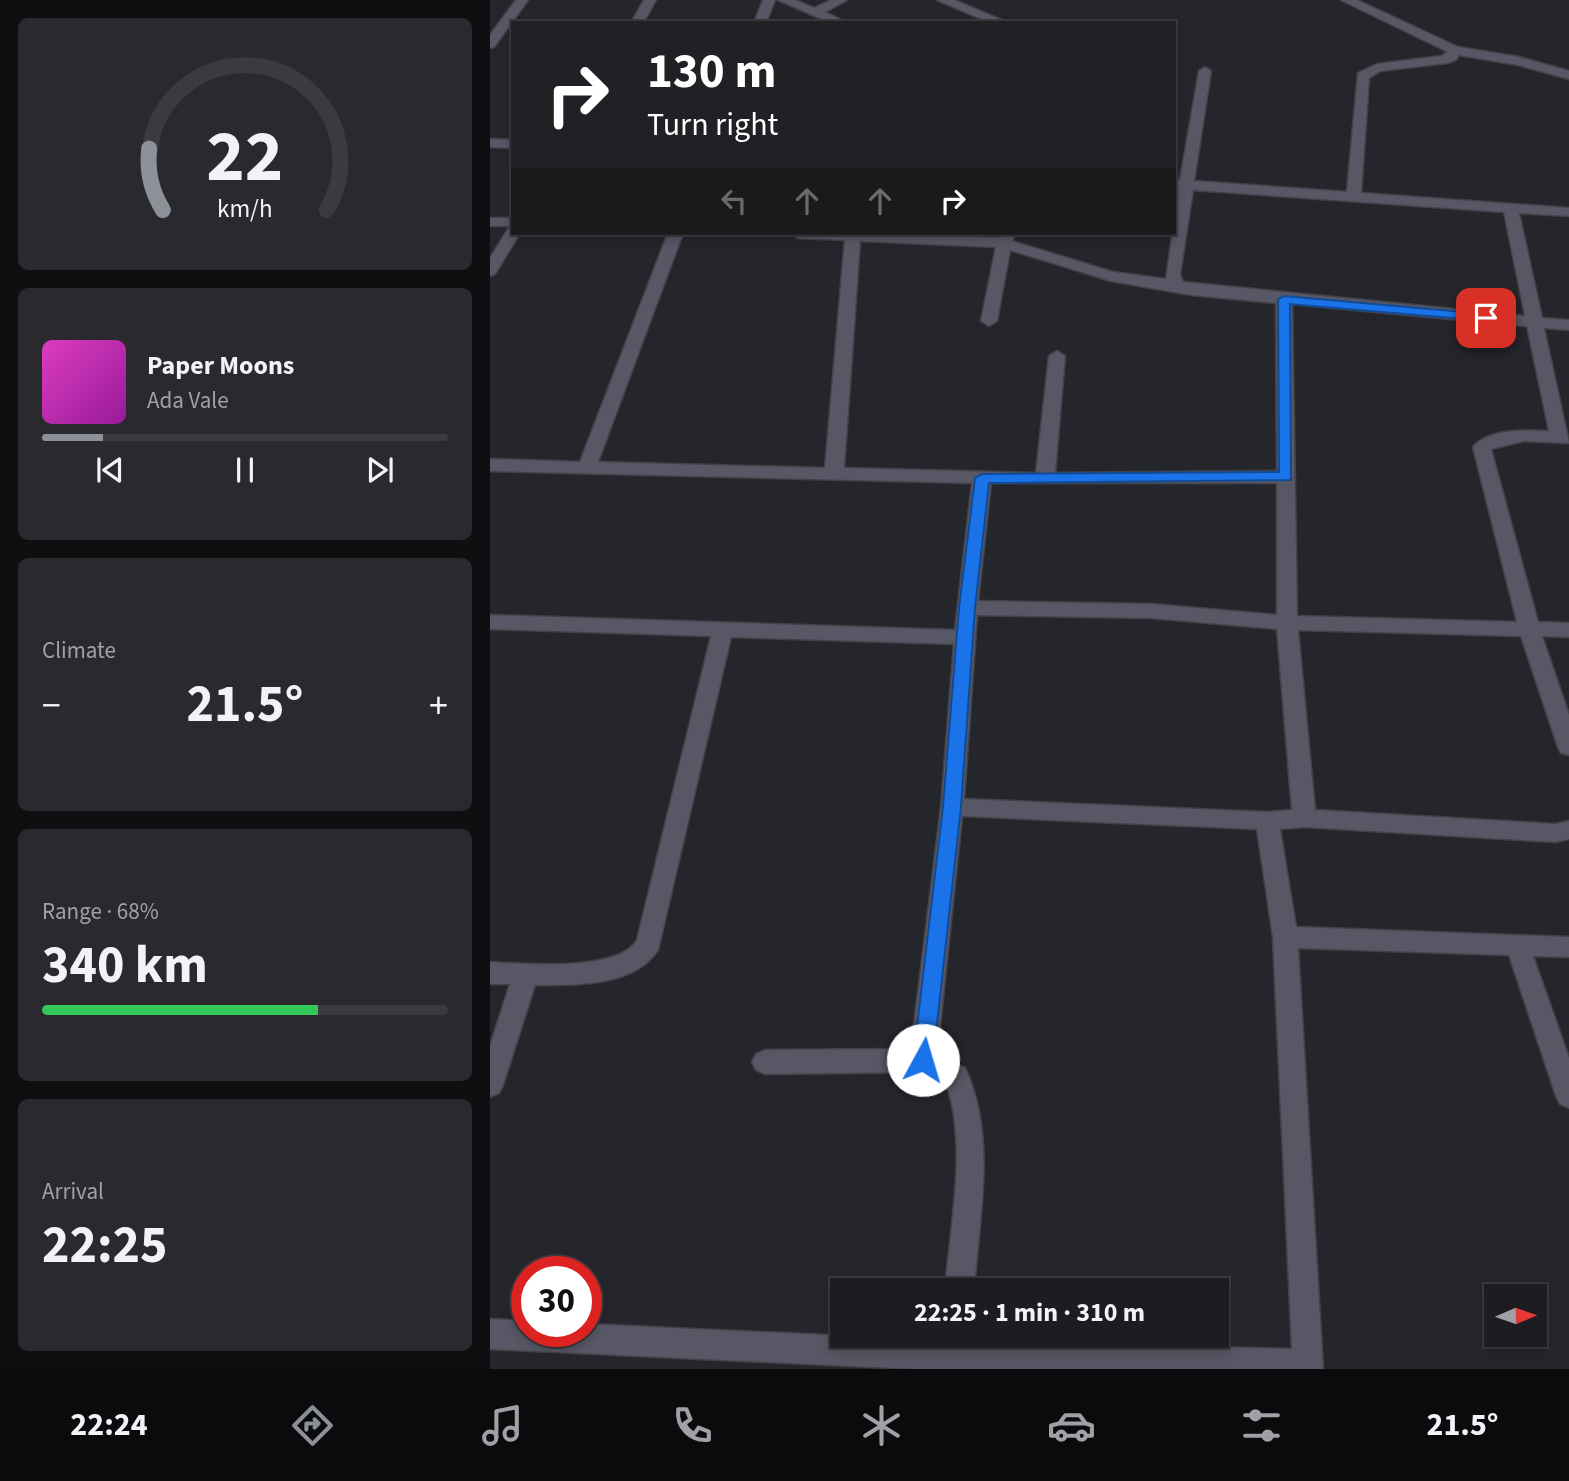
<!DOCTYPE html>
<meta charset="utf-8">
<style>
:root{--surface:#1c1c21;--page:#29292e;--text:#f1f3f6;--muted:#a0a1a5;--line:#3a3a3f;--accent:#8c9099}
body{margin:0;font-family:"Source Sans 3",sans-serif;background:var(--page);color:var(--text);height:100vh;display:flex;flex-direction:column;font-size:26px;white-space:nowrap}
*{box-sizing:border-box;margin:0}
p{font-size:23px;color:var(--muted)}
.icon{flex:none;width:38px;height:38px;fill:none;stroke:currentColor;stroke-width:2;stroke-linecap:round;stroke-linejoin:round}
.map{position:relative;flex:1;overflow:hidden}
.side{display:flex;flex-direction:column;gap:18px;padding:18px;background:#0f0f12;width:490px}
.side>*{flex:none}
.banner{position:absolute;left:21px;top:21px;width:665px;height:214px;border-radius:0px;box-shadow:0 4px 10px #0003,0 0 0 2px var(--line);background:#202124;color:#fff;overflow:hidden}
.needle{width:46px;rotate:88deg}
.fabs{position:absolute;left:994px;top:1284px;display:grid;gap:14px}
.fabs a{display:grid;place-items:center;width:63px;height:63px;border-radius:0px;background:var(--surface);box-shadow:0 4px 10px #0003,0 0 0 2px var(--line);font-size:35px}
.speed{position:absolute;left:21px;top:1256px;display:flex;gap:14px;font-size:35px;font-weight:700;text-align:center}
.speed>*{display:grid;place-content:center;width:91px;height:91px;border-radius:50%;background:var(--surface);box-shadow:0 4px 10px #0003,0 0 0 2px var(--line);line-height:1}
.speed .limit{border:10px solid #d22;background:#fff;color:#111}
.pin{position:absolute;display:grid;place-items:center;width:60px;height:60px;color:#fff;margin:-30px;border-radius:14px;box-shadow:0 4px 10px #0006}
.me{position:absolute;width:77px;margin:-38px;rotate:6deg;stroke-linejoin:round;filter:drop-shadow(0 0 5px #0008)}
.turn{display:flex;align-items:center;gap:24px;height:147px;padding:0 21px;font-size:32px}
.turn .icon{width:91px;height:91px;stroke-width:2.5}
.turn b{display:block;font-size:49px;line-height:60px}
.lanes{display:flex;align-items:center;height:66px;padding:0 21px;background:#0003;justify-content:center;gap:35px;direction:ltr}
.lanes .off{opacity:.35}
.big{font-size:52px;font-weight:700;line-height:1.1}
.side .card{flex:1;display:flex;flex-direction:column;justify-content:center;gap:10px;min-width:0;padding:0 24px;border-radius:10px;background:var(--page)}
.side .dial{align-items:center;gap:0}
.dial svg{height:182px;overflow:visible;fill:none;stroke:var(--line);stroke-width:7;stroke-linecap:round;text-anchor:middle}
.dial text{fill:var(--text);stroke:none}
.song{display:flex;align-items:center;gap:21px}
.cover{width:84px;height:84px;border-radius:10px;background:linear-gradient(135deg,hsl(310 70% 55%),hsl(300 70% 35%))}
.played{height:7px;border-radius:4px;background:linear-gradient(90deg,var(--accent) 15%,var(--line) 15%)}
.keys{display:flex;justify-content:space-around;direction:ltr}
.heat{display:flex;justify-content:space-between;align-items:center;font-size:38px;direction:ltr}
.charge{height:10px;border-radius:5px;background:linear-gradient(90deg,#34c759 68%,var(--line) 0)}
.trip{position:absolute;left:340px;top:1278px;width:399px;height:70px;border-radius:0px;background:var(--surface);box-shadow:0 4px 10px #0003,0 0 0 2px var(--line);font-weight:700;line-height:70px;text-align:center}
.tab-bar{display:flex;height:112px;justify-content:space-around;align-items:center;background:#0b0b0d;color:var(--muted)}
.tab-bar .icon{width:49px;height:49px}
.tab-bar .current{color:var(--accent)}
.tab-bar b{font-size:32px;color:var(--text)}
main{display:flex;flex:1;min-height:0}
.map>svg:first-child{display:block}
</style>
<main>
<section class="side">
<div class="card dial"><svg viewBox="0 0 100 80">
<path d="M14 69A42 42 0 1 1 86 69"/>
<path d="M14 69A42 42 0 0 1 8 42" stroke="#8c9099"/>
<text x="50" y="56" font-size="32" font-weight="700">22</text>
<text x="50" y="72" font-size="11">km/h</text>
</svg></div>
<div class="card">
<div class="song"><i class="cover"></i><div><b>Paper Moons</b><p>Ada Vale</p></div></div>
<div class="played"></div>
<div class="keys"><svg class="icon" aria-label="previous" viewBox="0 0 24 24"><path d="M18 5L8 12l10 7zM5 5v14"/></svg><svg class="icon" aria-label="pause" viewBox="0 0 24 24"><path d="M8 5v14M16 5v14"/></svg><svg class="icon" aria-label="next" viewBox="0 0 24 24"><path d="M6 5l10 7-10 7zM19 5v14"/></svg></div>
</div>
<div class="card"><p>Climate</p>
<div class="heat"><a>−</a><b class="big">21.5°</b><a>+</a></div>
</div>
<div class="card"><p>Range · 68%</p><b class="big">340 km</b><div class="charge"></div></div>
<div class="card"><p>Arrival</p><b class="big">22:25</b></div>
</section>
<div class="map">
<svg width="1079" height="1369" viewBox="0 0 1079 1369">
<rect width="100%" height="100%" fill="#25252c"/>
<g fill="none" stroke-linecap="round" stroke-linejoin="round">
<defs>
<path id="minor" d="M26 0H38L4 47 0 48V35Z
M154 0H166L153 23H141Z
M273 0H285L276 23H264Z
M288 0H305L324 8 341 0H357L335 12 358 23H341Z
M447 0H464L519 23H501Z
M851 0H867L968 47 1029 57 1079 71V79L1028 65 969 55 966 60 957 63 890 71 879 78 871 193 1079 208V216L1029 213 1052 318 1079 320V330L1054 328 1079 443 1034 441 1001 449 1048 622 1079 623V637L1052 636 1079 715V755L1071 753 1068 747 1031 636 808 630 825 810 1065 824 1079 821V839L1065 842 814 827 790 829 806 927 1079 937V957L1043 956 1079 1058V1108L1070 1104 1066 1096 1019 955 808 948 833 1369H424L0 1349V1319L37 1321V1332H96V1324L465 1341 802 1349 783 937 767 829 472 816 447 1054 475 1068C507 1136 489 1218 484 1290H455C460 1228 478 1143 456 1084L431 1072 275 1074 266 1070 262 1062 266 1054 275 1050 421 1049 451 807 464 644 241 637 168 950C144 987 85 985 45 985L13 1085 9 1093 0 1097V1046L20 984H0V962C34 964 129 972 147 940L221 636 0 629V615L465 630 482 483 0 471V459L90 462 178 233H193L108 462 335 468 355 240 308 238 301 233H396L508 238 511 233H525L522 241 623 272 676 279 689 189 684 188V180H690L709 71 715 67 721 71 704 181 857 192 868 73 887 64 951 56 958 52ZM703 190 1014 212 1035 316 693 282 690 274ZM370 241 506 247 491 321 499 326 507 321 520 250 621 281 701 295 786 303 787 471 565 473 575 356 567 351 559 356 546 473 354 468ZM802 304 1037 326 1059 431C1037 430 999 428 983 447L1027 622 807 616ZM501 483H787V615L661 604 488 601ZM487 615 661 618 787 629 802 810 777 812 474 799Z
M0 139 23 140V148L0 147Z
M0 218H23V226H0Z
M23 228V233H30L5 274 0 276V258L18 229Z"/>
</defs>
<use href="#minor" stroke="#414148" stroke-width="3"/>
<use href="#minor" fill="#575765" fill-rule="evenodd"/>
</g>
<path fill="#1a73e8" stroke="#114b97" stroke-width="2" d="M794 296 996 314 1002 318 996 321 800 304 801 480 499 483 485 608 471 807 443 1060 440 1067 433 1069 426 1067 423 1060 453 807 469 608 485 478 492 474 789 472 788 299Z"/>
</svg>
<div class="fabs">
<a><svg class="needle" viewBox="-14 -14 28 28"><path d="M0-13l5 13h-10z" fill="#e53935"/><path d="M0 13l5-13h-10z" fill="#a0a1a5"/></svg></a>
</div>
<div class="speed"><div class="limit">30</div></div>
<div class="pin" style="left:996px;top:318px;background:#d93025"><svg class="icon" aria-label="arrive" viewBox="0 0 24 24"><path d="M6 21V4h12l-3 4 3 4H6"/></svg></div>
<svg class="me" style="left:433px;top:1060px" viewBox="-20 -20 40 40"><circle r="19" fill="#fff"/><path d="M0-13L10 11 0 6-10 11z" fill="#1a73e8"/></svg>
<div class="trip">22:25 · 1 min · 310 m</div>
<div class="banner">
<div class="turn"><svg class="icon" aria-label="right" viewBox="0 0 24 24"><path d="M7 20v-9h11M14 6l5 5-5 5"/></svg><div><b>130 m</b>Turn right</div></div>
<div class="lanes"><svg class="icon off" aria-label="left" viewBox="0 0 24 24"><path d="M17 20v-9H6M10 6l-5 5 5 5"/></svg><svg class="icon off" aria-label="ahead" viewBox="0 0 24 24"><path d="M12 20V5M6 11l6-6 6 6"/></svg><svg class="icon off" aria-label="ahead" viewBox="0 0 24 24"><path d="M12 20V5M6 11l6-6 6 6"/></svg><svg class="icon" aria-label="right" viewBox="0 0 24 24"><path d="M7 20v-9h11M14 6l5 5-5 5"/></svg></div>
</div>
</div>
</main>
<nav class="tab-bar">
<b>22:24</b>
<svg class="icon current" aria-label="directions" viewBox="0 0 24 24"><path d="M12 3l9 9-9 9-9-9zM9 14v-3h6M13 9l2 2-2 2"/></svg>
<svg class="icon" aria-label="music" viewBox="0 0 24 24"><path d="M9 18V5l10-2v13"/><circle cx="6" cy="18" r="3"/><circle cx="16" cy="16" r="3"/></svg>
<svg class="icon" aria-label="phone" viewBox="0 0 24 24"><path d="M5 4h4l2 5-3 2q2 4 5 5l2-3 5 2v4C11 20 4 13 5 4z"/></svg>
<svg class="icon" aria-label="climate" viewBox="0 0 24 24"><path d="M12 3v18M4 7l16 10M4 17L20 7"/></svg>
<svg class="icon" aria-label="car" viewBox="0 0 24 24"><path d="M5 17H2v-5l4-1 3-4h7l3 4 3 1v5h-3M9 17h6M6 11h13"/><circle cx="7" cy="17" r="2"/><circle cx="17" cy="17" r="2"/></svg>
<svg class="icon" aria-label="filters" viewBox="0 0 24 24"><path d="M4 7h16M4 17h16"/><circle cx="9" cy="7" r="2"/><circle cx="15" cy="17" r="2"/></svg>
<b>21.5°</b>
</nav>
